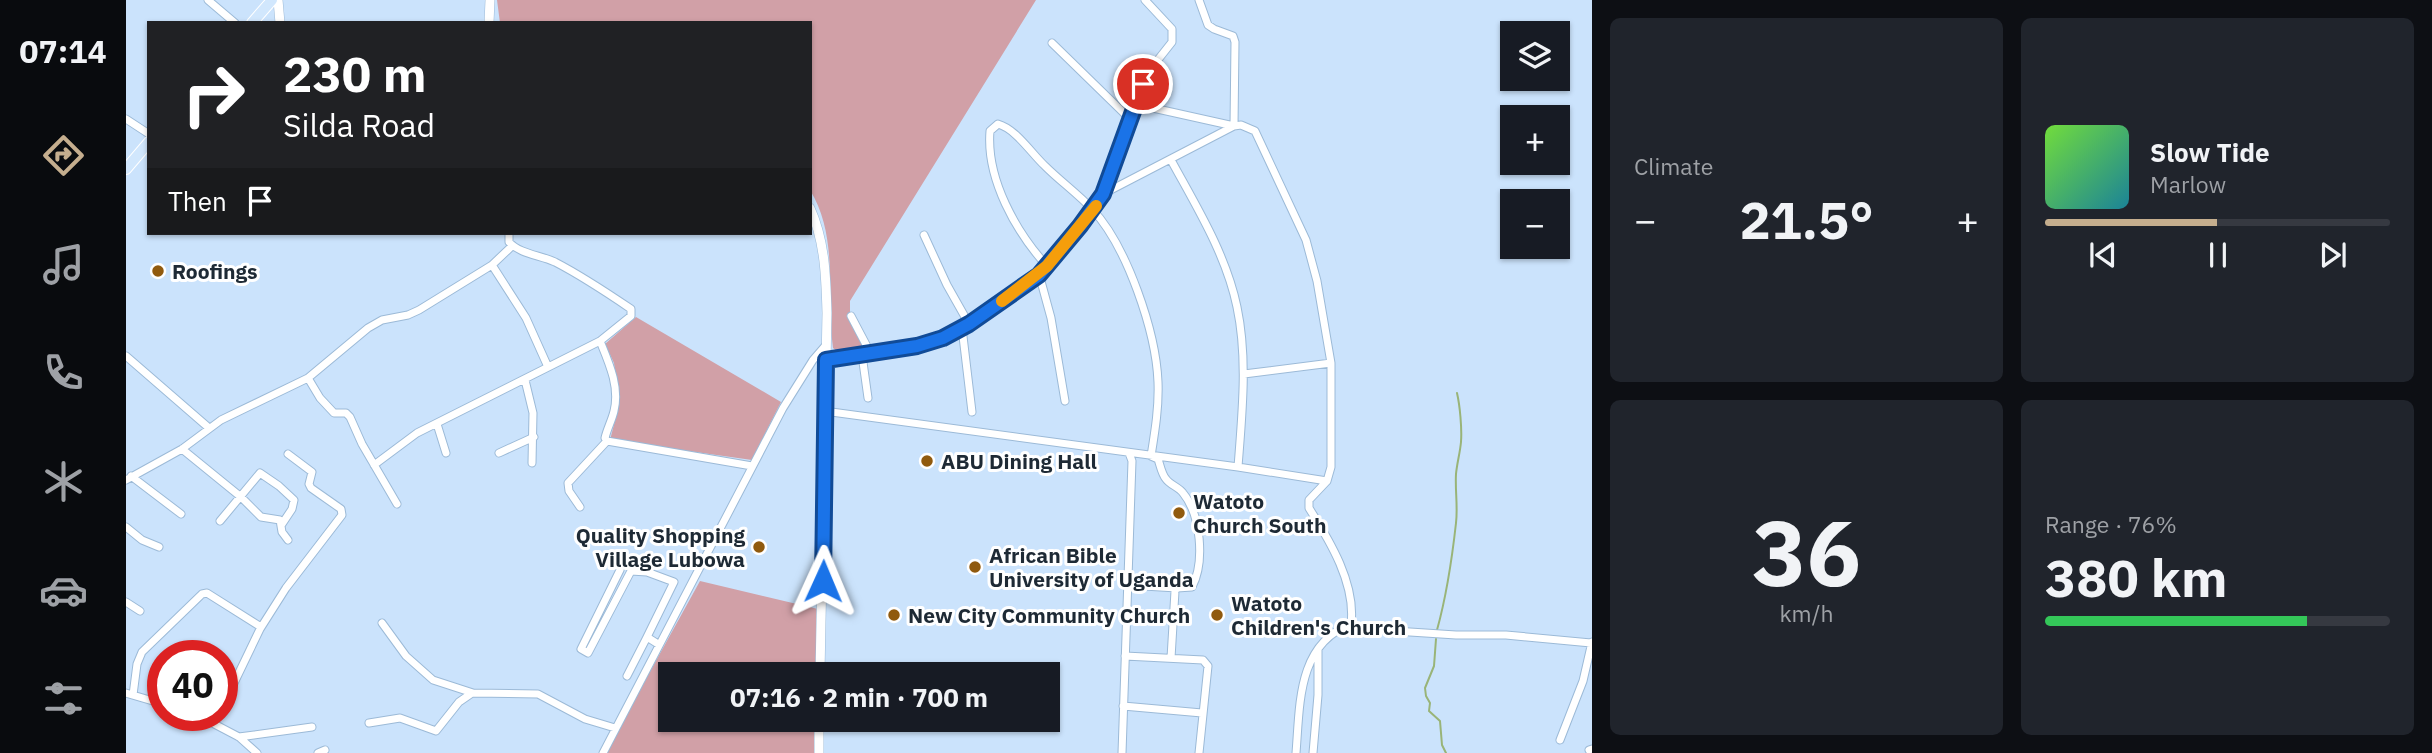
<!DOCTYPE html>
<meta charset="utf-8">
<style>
:root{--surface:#171b24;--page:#20242c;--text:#f1f3f6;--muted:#9ea1a6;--line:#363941;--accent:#c5ae8e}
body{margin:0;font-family:"IBM Plex Sans",sans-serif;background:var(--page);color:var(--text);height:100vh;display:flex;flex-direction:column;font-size:26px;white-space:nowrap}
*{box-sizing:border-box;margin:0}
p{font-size:23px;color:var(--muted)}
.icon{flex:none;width:38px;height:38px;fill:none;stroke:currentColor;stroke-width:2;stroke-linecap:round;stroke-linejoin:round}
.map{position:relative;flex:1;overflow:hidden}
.drawer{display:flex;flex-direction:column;gap:18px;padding:18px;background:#0d0f14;width:840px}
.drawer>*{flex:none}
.banner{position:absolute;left:21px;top:21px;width:665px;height:214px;border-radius:0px;box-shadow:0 2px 5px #0004;background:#202124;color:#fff;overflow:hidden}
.controls{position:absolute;left:1374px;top:21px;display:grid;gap:14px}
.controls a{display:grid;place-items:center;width:70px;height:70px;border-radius:0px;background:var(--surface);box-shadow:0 2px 5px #0004;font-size:35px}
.speed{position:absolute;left:21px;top:640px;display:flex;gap:14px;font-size:35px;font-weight:700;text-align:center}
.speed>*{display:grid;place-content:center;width:91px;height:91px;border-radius:50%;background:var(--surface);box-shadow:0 2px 5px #0004;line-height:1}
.speed .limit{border:10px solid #d22;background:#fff;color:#111}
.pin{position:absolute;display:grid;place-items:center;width:60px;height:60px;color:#fff;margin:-30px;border:4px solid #fff;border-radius:50%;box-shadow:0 2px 7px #0007}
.me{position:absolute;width:77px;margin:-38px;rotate:1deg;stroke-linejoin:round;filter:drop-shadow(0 0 5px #0008)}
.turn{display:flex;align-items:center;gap:24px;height:147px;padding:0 21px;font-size:32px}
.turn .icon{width:91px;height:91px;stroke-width:2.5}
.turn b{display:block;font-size:49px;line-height:60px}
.then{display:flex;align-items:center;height:66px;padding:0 21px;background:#0003;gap:14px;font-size:26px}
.big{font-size:52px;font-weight:700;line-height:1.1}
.drawer .widget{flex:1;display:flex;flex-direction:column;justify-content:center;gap:10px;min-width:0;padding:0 24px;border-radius:10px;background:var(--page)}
.drawer .dial{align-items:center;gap:0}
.dial b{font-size:91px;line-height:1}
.song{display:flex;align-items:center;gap:21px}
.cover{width:84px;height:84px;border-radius:10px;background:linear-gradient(135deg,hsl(100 70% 55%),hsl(190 70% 35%))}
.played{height:7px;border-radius:4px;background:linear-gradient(90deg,var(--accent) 50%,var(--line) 50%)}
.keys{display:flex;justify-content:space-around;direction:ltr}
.heat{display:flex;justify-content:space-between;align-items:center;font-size:38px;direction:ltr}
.charge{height:10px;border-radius:5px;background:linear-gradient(90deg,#34c759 76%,var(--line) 0)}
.drawer .tiles{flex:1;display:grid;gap:18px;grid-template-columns:repeat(2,1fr)}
.trip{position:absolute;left:532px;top:662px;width:402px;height:70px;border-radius:0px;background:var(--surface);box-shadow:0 2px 5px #0004;font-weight:700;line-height:70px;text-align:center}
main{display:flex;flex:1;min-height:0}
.menu{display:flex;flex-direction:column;width:126px;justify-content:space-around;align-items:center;background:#090b0e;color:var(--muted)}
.menu .icon{width:49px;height:49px}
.menu .on{color:var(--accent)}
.menu b{font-size:32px;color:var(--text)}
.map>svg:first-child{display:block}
</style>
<main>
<nav class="menu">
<b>07:14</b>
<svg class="icon on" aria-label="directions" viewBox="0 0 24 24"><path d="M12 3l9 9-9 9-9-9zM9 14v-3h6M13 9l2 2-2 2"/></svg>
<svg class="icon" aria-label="music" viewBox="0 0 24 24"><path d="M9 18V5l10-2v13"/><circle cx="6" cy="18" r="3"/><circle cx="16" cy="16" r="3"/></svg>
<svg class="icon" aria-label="phone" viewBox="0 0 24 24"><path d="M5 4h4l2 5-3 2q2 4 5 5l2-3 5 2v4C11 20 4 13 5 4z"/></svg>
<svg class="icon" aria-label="climate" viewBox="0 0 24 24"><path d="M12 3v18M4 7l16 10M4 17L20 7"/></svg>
<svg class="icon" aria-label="car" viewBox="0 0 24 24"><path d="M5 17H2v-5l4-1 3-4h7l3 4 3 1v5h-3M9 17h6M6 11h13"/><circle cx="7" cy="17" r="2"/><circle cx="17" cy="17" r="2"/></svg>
<svg class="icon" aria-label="filters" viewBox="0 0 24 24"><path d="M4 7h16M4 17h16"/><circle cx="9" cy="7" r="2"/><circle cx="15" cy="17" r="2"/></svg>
</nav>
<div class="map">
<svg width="1466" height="753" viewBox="0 0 1466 753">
<rect width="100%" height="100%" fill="#cbe3fc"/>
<path fill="#d1a0a7" d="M371 0H910L724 301V322L741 351 715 354 707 348C700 295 713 237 684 190V23H374Z
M510 317 655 402 626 460 484 440 493 405 488 363 479 344Z
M574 581 692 609 691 674H544V719H690L689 753H479Z"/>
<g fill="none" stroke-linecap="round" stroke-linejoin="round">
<path stroke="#99b478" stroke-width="2" d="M1311 630C1321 594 1326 559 1330 523 1332 507 1329 490 1330 474 1331 463 1334 453 1335 442 1336 429 1334 406 1331 393
M1310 639 1308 666 1299 688 1300 696 1304 703 1303 711 1314 721 1316 745 1320 753"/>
<defs>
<path id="minor" d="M82 0 109 23
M926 43 1005 120
M1009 104 1108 126 1109 42 1107 36 1088 29 1082 25 1073 0
M0 119 23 134
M1045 160C1070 206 1100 254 1111 307 1122 359 1116 414 1112 467
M977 194 1108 126 1115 125 1129 131 1180 240 1191 281 1205 363V467L1201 481 1183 500V508C1204 541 1230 584 1225 624L1238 629 1330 635H1380L1465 643
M798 235 821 285 843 324
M366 265 400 318 422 367
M921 266C890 232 860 179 864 131L872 124C890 129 905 153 919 166 934 181 952 194 966 209 1001 246 1030 332 1032 382 1033 407 1029 431 1025 456L1032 459C1034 465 1036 475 1040 479 1044 485 1053 487 1057 493 1075 515 1079 562 1066 587L1051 588 1049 591 1045 658
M913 274 925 318 939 401
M725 316 745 354
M836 328 846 412
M474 341C483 363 494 387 488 411 486 420 481 429 479 438L481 441 626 466
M736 355 742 398
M0 356 83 428
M700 361 791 346 817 338 843 324 913 274 941 243 977 194 1017 84 1027 66 1046 42V29L1019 0
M1118 374 1205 363
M182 378 194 398 208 413H220L224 417 236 444 271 504
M399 380 407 413 406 463
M698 411 1112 467 1201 481
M311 424 320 453
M56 449 115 497 135 517 154 520 156 532 162 540
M373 453 408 437
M248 465 291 433 474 341 505 316V309C480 292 456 276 429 262 414 255 394 254 383 242V233
M5 476 55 514
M0 480 56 449 95 420 182 378 242 328 256 320 282 315 293 310 366 265 386 246
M454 507 443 491 442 483 481 441
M94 521 134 473 153 486 168 500 166 509 156 524
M0 527 16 540 33 547
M494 570 455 649 462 653 505 571 521 572 548 582 521 637
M1001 585 1051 588
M0 602 14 611
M256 623 280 656 307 680 347 693 412 694 459 719 489 728
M999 656 1077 660 1082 666 1073 753
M501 676 521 637 532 644
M0 693 37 704
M7 695 11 664 16 652 76 594 81 593 135 627
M997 706 1076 713
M96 708 134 629 160 588 216 515 215 509 185 488 183 484 186 472 162 454
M73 716 113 737 131 753
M243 723 274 718 310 731 333 702 346 693
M113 737 186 727
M1434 740 1457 681 1466 642
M1463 750 1466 749
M192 753 199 750
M477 753 657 408 687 360 700 345
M996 753 1006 461 1003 453
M1170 753C1174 705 1171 644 1225 624
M1187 753 1192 695V649"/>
<path id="tertiary" d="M152 0 154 23
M363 23 364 0
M684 208C699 241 700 277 701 313L694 674
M693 753V719"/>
<path id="primary" d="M126 23 146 0
M0 169 23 142"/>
</defs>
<use href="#minor" stroke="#9cbad7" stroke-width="9"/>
<use href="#tertiary" stroke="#9cbad7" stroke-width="10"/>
<use href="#primary" stroke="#fff" stroke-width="12"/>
<use href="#minor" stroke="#fff" stroke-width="7"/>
<use href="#tertiary" stroke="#fff" stroke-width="9"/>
<use href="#primary" stroke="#d1e7fd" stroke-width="10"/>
</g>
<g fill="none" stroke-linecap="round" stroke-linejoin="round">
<defs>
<path id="route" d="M697 581 700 360 791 346 817 338 843 324 913 275 954 226 977 194 1017 84"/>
</defs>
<use href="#route" stroke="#114b97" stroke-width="18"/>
<use href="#route" stroke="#1a73e8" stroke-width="12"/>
<path stroke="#f59e0b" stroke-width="12" d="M876 301 921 266 970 206"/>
</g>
<g fill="#905a0e" stroke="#fff" stroke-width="2.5">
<circle cx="32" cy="271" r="7"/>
<circle cx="801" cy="461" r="7"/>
<circle cx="1053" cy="513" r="7"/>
<circle cx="633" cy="547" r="7"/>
<circle cx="849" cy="567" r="7"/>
<circle cx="768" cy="615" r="7"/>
<circle cx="1091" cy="615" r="7"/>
</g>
<g text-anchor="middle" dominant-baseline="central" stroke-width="6" stroke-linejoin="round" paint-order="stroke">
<g font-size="21" font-weight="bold" fill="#1e2a35" stroke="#fff" text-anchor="start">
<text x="46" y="271">Roofings</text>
<text x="815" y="461">ABU Dining Hall</text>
<text x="1067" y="501">Watoto<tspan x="1067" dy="24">Church South</tspan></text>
<text x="619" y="535" text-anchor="end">Quality Shopping<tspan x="619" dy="24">Village Lubowa</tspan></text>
<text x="863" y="555">African Bible<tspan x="863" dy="24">University of Uganda</tspan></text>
<text x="1105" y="603">Watoto<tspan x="1105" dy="24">Children's Church</tspan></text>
<text x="782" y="615">New City Community Church</text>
</g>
</g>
</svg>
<div class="controls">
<a><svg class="icon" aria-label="layers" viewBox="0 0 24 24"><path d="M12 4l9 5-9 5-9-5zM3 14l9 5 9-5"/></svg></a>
<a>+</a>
<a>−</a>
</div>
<div class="speed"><div class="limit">40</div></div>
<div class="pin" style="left:1017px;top:84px;background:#d93025"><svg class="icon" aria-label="arrive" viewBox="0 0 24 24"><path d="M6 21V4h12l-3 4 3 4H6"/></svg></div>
<svg class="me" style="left:697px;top:581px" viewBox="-20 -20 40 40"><path d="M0-17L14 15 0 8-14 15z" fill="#1a73e8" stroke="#fff" stroke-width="4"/></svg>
<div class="trip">07:16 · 2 min · 700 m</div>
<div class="banner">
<div class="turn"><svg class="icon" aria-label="right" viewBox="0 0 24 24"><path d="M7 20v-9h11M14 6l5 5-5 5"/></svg><div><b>230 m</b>Silda Road</div></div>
<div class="then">Then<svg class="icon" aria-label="arrive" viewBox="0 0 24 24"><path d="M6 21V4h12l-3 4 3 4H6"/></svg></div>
</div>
</div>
<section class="drawer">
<div class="tiles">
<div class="widget"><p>Climate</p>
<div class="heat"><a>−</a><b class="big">21.5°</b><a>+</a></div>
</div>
<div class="widget">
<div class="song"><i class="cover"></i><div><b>Slow Tide</b><p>Marlow</p></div></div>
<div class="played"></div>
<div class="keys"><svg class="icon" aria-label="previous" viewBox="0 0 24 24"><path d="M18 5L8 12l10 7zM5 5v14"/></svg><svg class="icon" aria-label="pause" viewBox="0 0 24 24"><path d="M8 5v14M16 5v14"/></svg><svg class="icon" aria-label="next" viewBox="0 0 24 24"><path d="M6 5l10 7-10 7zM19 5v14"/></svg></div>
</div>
<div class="widget dial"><b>36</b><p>km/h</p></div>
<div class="widget"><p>Range · 76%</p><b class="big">380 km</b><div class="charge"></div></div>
</div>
</section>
</main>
